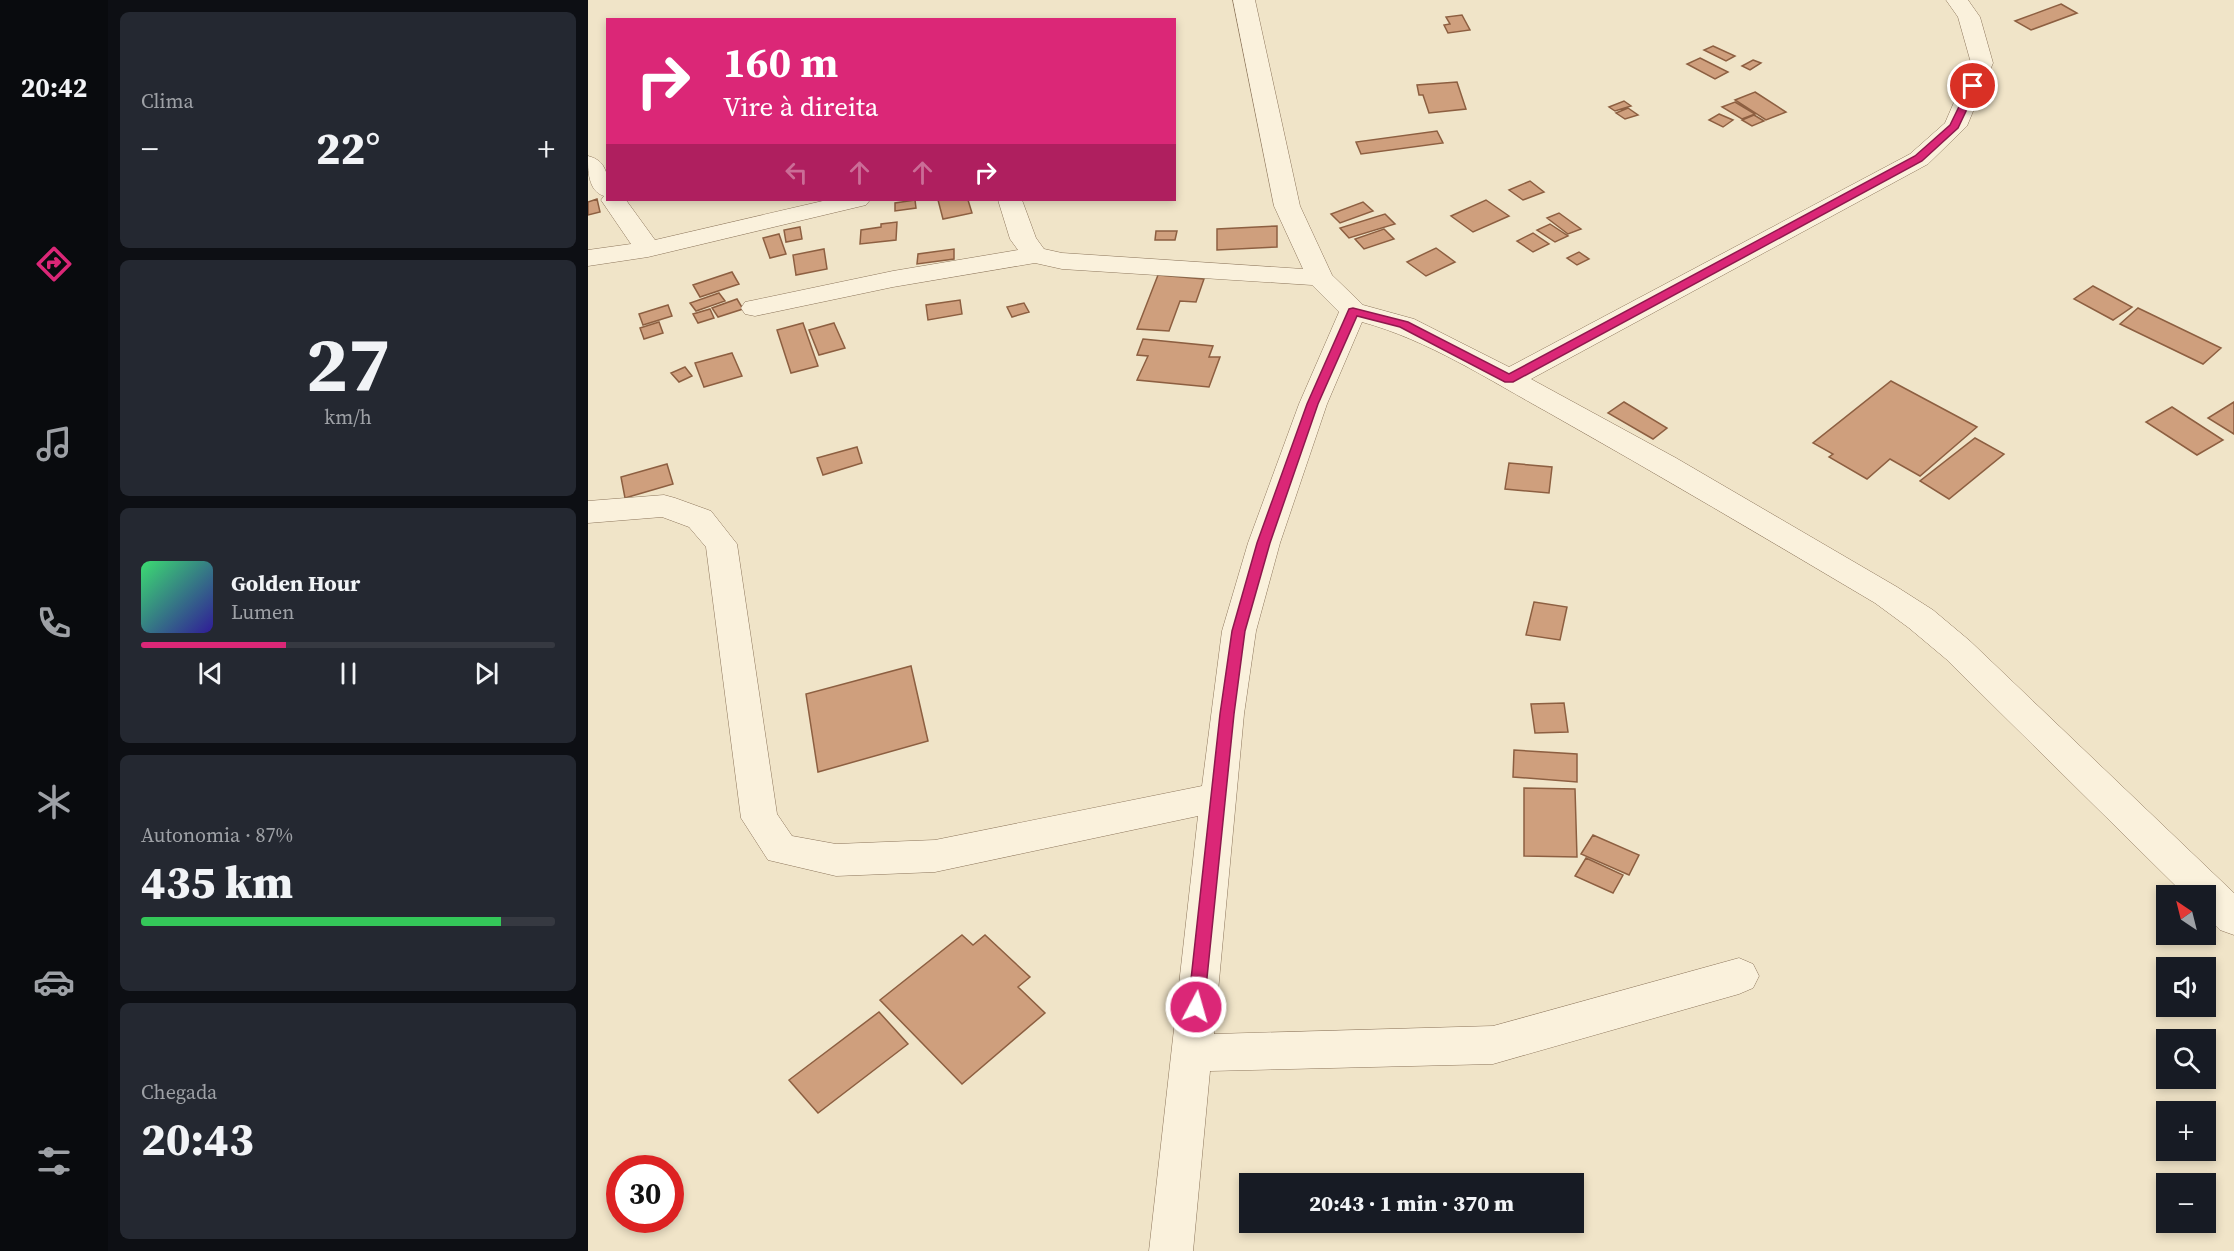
<!DOCTYPE html>
<html lang="pt">
<meta charset="utf-8">
<style>
:root{--surface:#171b24;--page:#242831;--text:#f1f3f6;--muted:#9ea1a6;--line:#363941;--accent:#db2777}
body{margin:0;font-family:"Source Serif 4",serif;background:var(--page);color:var(--text);height:100vh;display:flex;flex-direction:column;font-size:22px;white-space:nowrap}
*{box-sizing:border-box;margin:0}
p{font-size:20px;color:var(--muted)}
.icon{flex:none;width:33px;height:33px;fill:none;stroke:currentColor;stroke-width:2;stroke-linecap:round;stroke-linejoin:round}
.map{position:relative;flex:1;overflow:hidden}
.details{display:flex;flex-direction:column;gap:12px;padding:12px;background:#0d0f14;width:480px}
.details>*{flex:none}
.guide{position:absolute;left:18px;top:18px;width:570px;height:183px;border-radius:0px;box-shadow:0 3px 9px #0003;background:#db2777;color:#fff;overflow:hidden}
.needle{width:39px;rotate:325deg}
.buttons{position:absolute;left:1568px;top:885px;display:grid;gap:12px}
.buttons a{display:grid;place-items:center;width:60px;height:60px;border-radius:0px;background:var(--surface);box-shadow:0 3px 9px #0003;font-size:30px}
.speed{position:absolute;left:18px;top:1155px;display:flex;gap:12px;font-size:30px;font-weight:700;text-align:center}
.speed>*{display:grid;place-content:center;width:78px;height:78px;border-radius:50%;background:var(--surface);box-shadow:0 3px 9px #0003;line-height:1}
.speed .limit{border:9px solid #d22;background:#fff;color:#111}
.pin{position:absolute;display:grid;place-items:center;width:51px;height:51px;color:#fff;margin:-26px;border:3px solid #fff;border-radius:50%;box-shadow:0 2px 6px #0007}
.me{position:absolute;width:66px;margin:-33px;rotate:6deg;stroke-linejoin:round;filter:drop-shadow(0 0 4px #0008)}
.turn{display:flex;align-items:center;gap:21px;height:126px;padding:0 18px;font-size:27px}
.turn .icon{width:78px;height:78px;stroke-width:2.5}
.turn b{display:block;font-size:42px;line-height:51px}
.lanes{display:flex;align-items:center;height:57px;padding:0 18px;background:#0003;justify-content:center;gap:30px;direction:ltr}
.lanes .off{opacity:.35}
.big{font-size:45px;font-weight:800;line-height:1.1}
.details .widget{flex:1;display:flex;flex-direction:column;justify-content:center;gap:9px;min-width:0;padding:0 21px;border-radius:9px;background:var(--page)}
.details .dial{align-items:center;gap:0}
.dial b{font-size:78px;line-height:1}
.song{display:flex;align-items:center;gap:18px}
.cover{width:72px;height:72px;border-radius:9px;background:linear-gradient(135deg,hsl(140 70% 55%),hsl(250 70% 35%))}
.played{height:6px;border-radius:3px;background:linear-gradient(90deg,var(--accent) 35%,var(--line) 35%)}
.keys{display:flex;justify-content:space-around;direction:ltr}
.heat{display:flex;justify-content:space-between;align-items:center;font-size:33px;direction:ltr}
.charge{height:9px;border-radius:4px;background:linear-gradient(90deg,#34c759 87%,var(--line) 0)}
.trip{position:absolute;left:651px;top:1173px;width:345px;height:60px;border-radius:0px;background:var(--surface);box-shadow:0 3px 9px #0003;font-weight:800;line-height:60px;text-align:center}
main{display:flex;flex:1;min-height:0}
.dock{display:flex;flex-direction:column;width:108px;justify-content:space-around;align-items:center;background:#090b0e;color:var(--muted)}
.dock .icon{width:42px;height:42px}
.dock .selected{color:var(--accent)}
.dock b{font-size:27px;color:var(--text)}
.map>svg:first-child{display:block}
</style>
<main>
<nav class="dock">
<b>20:42</b>
<svg class="icon selected" aria-label="directions" viewBox="0 0 24 24"><path d="M12 3l9 9-9 9-9-9zM9 14v-3h6M13 9l2 2-2 2"/></svg>
<svg class="icon" aria-label="music" viewBox="0 0 24 24"><path d="M9 18V5l10-2v13"/><circle cx="6" cy="18" r="3"/><circle cx="16" cy="16" r="3"/></svg>
<svg class="icon" aria-label="phone" viewBox="0 0 24 24"><path d="M5 4h4l2 5-3 2q2 4 5 5l2-3 5 2v4C11 20 4 13 5 4z"/></svg>
<svg class="icon" aria-label="climate" viewBox="0 0 24 24"><path d="M12 3v18M4 7l16 10M4 17L20 7"/></svg>
<svg class="icon" aria-label="car" viewBox="0 0 24 24"><path d="M5 17H2v-5l4-1 3-4h7l3 4 3 1v5h-3M9 17h6M6 11h13"/><circle cx="7" cy="17" r="2"/><circle cx="17" cy="17" r="2"/></svg>
<svg class="icon" aria-label="filters" viewBox="0 0 24 24"><path d="M4 7h16M4 17h16"/><circle cx="9" cy="7" r="2"/><circle cx="15" cy="17" r="2"/></svg>
</nav>
<section class="details">
<div class="widget"><p>Clima</p>
<div class="heat"><a>−</a><b class="big">22°</b><a>+</a></div>
</div>
<div class="widget dial"><b>27</b><p>km/h</p></div>
<div class="widget">
<div class="song"><i class="cover"></i><div><b>Golden Hour</b><p>Lumen</p></div></div>
<div class="played"></div>
<div class="keys"><svg class="icon" aria-label="previous" viewBox="0 0 24 24"><path d="M18 5L8 12l10 7zM5 5v14"/></svg><svg class="icon" aria-label="pause" viewBox="0 0 24 24"><path d="M8 5v14M16 5v14"/></svg><svg class="icon" aria-label="next" viewBox="0 0 24 24"><path d="M6 5l10 7-10 7zM19 5v14"/></svg></div>
</div>
<div class="widget"><p>Autonomia · 87%</p><b class="big">435 km</b><div class="charge"></div></div>
<div class="widget"><p>Chegada</p><b class="big">20:43</b></div>
</section>
<div class="map">
<svg width="1646" height="1251" viewBox="0 0 1646 1251">
<rect width="100%" height="100%" fill="#f0e4c8"/>
<path fill="#cf9f7d" stroke="#8d5f41" stroke-width="1.5" d="M1473 4 1489 13 1443 30 1427 21Z
M874 15 882 30 860 33 856 25 862 24 858 17Z
M1125 46 1147 56 1138 61 1116 50Z
M1112 58 1140 72 1127 79 1099 64Z
M1165 60 1173 63 1162 70 1154 66Z
M869 82 878 109 841 113 835 95H831L829 85Z
M1167 92 1198 112 1178 120 1147 100Z
M1036 101 1043 106 1027 111 1021 107Z
M1147 102 1167 114 1154 119 1134 107Z
M1040 108 1050 115 1037 119 1028 113Z
M1131 114 1145 120 1135 127 1121 120Z
M1166 115 1176 121 1164 126 1154 120Z
M849 131 855 143 773 154 768 142Z
M942 181 956 192 935 200 921 190Z
M9 199 12 212 0 215V202Z
M327 200 328 208 307 211V203Z
M350 200H380L384 213 355 219Z
M898 200 921 216 885 232 863 216Z
M775 202 785 211 752 223 743 214Z
M971 213 993 229 980 234 959 218Z
M797 214 807 224 761 238 752 228Z
M309 222 308 240 272 244 273 230 293 227V224Z
M962 224 980 236 967 242 949 230Z
M689 226V247L629 250V229Z
M212 227 214 239 198 242 196 230Z
M796 229 806 239 776 249 767 239Z
M568 231H589L587 240H567Z
M945 233 961 244 945 252 929 241Z
M191 234 198 254 182 258 175 238Z
M848 248 867 262 838 276 819 262Z
M236 249 239 269 208 275 205 255Z
M366 249V259L329 264 330 254Z
M991 252 1001 259 989 265 979 258Z
M144 272 151 284 112 297 105 285Z
M570 275 616 279 608 302 592 301 581 331 549 329Z
M1505 286 1544 307 1525 320 1486 299Z
M131 293 137 301 108 311 102 303Z
M149 299 155 309 130 317 124 308Z
M372 300 374 314 340 320 338 305Z
M436 303 441 312 424 317 419 307Z
M80 305 84 316 55 325 51 314Z
M1550 308 1633 348 1615 364 1532 324Z
M122 309 126 318 110 323 105 314Z
M71 322 75 333 56 339 52 328Z
M215 323 230 366 203 373 189 330Z
M246 323 257 348 231 355 221 330Z
M555 339 625 346 621 357H632L621 387 549 380 560 356 549 355Z
M144 353 154 376 116 387 107 363Z
M97 367 104 376 91 382 83 373Z
M1303 381 1389 427 1332 476 1302 459 1279 479 1241 457 1245 454 1225 443Z
M1036 402 1079 428 1065 439 1020 413Z
M1646 402V434L1620 418Z
M1584 407 1635 440 1609 455 1558 422Z
M1387 438 1416 454 1361 499 1332 481Z
M269 447 274 463 235 475 229 458Z
M921 463 964 467 961 493 917 489Z
M79 464 85 484 37 498 33 477Z
M946 602 979 607 972 640 938 635Z
M323 666 340 741 230 772 218 694Z
M976 703 980 732 947 733 943 704Z
M926 750 989 754V782L925 777Z
M936 788 987 789 989 857 936 856Z
M1005 835 1051 855 1041 875 993 854Z
M998 858 1035 875 1025 893 987 876Z
M374 935 385 945 397 935 442 977 430 987 457 1013 374 1084 292 1000Z
M291 1012 320 1044 230 1113 201 1080Z"/>
<g fill="none" stroke-linecap="round" stroke-linejoin="round">
<defs>
<path id="street" d="M645 0H667L712 206 744 275 775 305 826 319 921 367 1322 154 1357 123 1383 63 1370 17 1358 0H1380L1392 17 1405 63 1379 126 1340 164 943 379 1088 458 1309 587 1345 610 1382 641 1646 893V935L1632 930 1617 915V896H1598L1358 659 1321 628 1287 603C1179 539 1071 475 961 413 901 380 840 340 774 322L739 404 692 543 668 631 656 714 626 1034 905 1026 1151 958 1165 964 1171 976 1165 988 1151 994 905 1064 622 1071 605 1251H561L610 816 347 872 248 876 180 860 153 818 118 547 101 527 74 517 0 523V501L76 495 87 498 123 511 149 544 189 814 204 836 248 844 347 840 614 786 634 631 660 543 711 404 751 312 724 285 474 269 447 263 305 287 167 316 157 314 153 308 157 302 167 300 305 271 430 250 422 239 410 200H434L448 238 456 249 474 253 715 269 686 206Z
M0 156C22 161 20 181 20 200H38L67 240 239 200H282L278 205 60 257 0 266V250L43 244 13 200 16 196C0 191 0 171 0 156Z"/>
</defs>
<use href="#street" stroke="#8d765c" stroke-width="1"/>
<use href="#street" fill="#faf1dc" fill-rule="evenodd"/>
</g>
<path fill="#db2777" stroke="#8e194d" stroke-width="1.5" d="M1382 84 1390 86 1370 128 1334 161 925 382H917L812 327 769 316 730 404 682 543 657 631 646 714 616 1007 614 1012 608 1014 602 1012 600 1007 632 714 644 631 669 543 719 404 761 309 765 308 820 322 921 374 1327 156 1362 125Z"/>
</svg>
<div class="buttons">
<a><svg class="needle" viewBox="-14 -14 28 28"><path d="M0-13l5 13h-10z" fill="#e53935"/><path d="M0 13l5-13h-10z" fill="#9ea1a6"/></svg></a>
<a><svg class="icon" aria-label="sound" viewBox="0 0 24 24"><path d="M4 9h4l5-4v14l-5-4H4zM17 9q2 3 0 6"/></svg></a>
<a><svg class="icon" aria-label="search" viewBox="0 0 24 24"><circle cx="10" cy="10" r="6"/><path d="M15 15l6 6"/></svg></a>
<a>+</a>
<a>−</a>
</div>
<div class="speed"><div class="limit">30</div></div>
<div class="pin" style="left:1385px;top:86px;background:#d93025"><svg class="icon" aria-label="arrive" viewBox="0 0 24 24"><path d="M6 21V4h12l-3 4 3 4H6"/></svg></div>
<svg class="me" style="left:608px;top:1007px" viewBox="-20 -20 40 40"><circle r="17" fill="#db2777" stroke="#fff" stroke-width="3"/><path d="M0-11L8 9 0 5-8 9z" fill="#fff"/></svg>
<div class="trip">20:43 · 1 min · 370 m</div>
<div class="guide">
<div class="turn"><svg class="icon" aria-label="right" viewBox="0 0 24 24"><path d="M7 20v-9h11M14 6l5 5-5 5"/></svg><div><b>160 m</b>Vire à direita</div></div>
<div class="lanes"><svg class="icon off" aria-label="left" viewBox="0 0 24 24"><path d="M17 20v-9H6M10 6l-5 5 5 5"/></svg><svg class="icon off" aria-label="ahead" viewBox="0 0 24 24"><path d="M12 20V5M6 11l6-6 6 6"/></svg><svg class="icon off" aria-label="ahead" viewBox="0 0 24 24"><path d="M12 20V5M6 11l6-6 6 6"/></svg><svg class="icon" aria-label="right" viewBox="0 0 24 24"><path d="M7 20v-9h11M14 6l5 5-5 5"/></svg></div>
</div>
</div>
</main>
